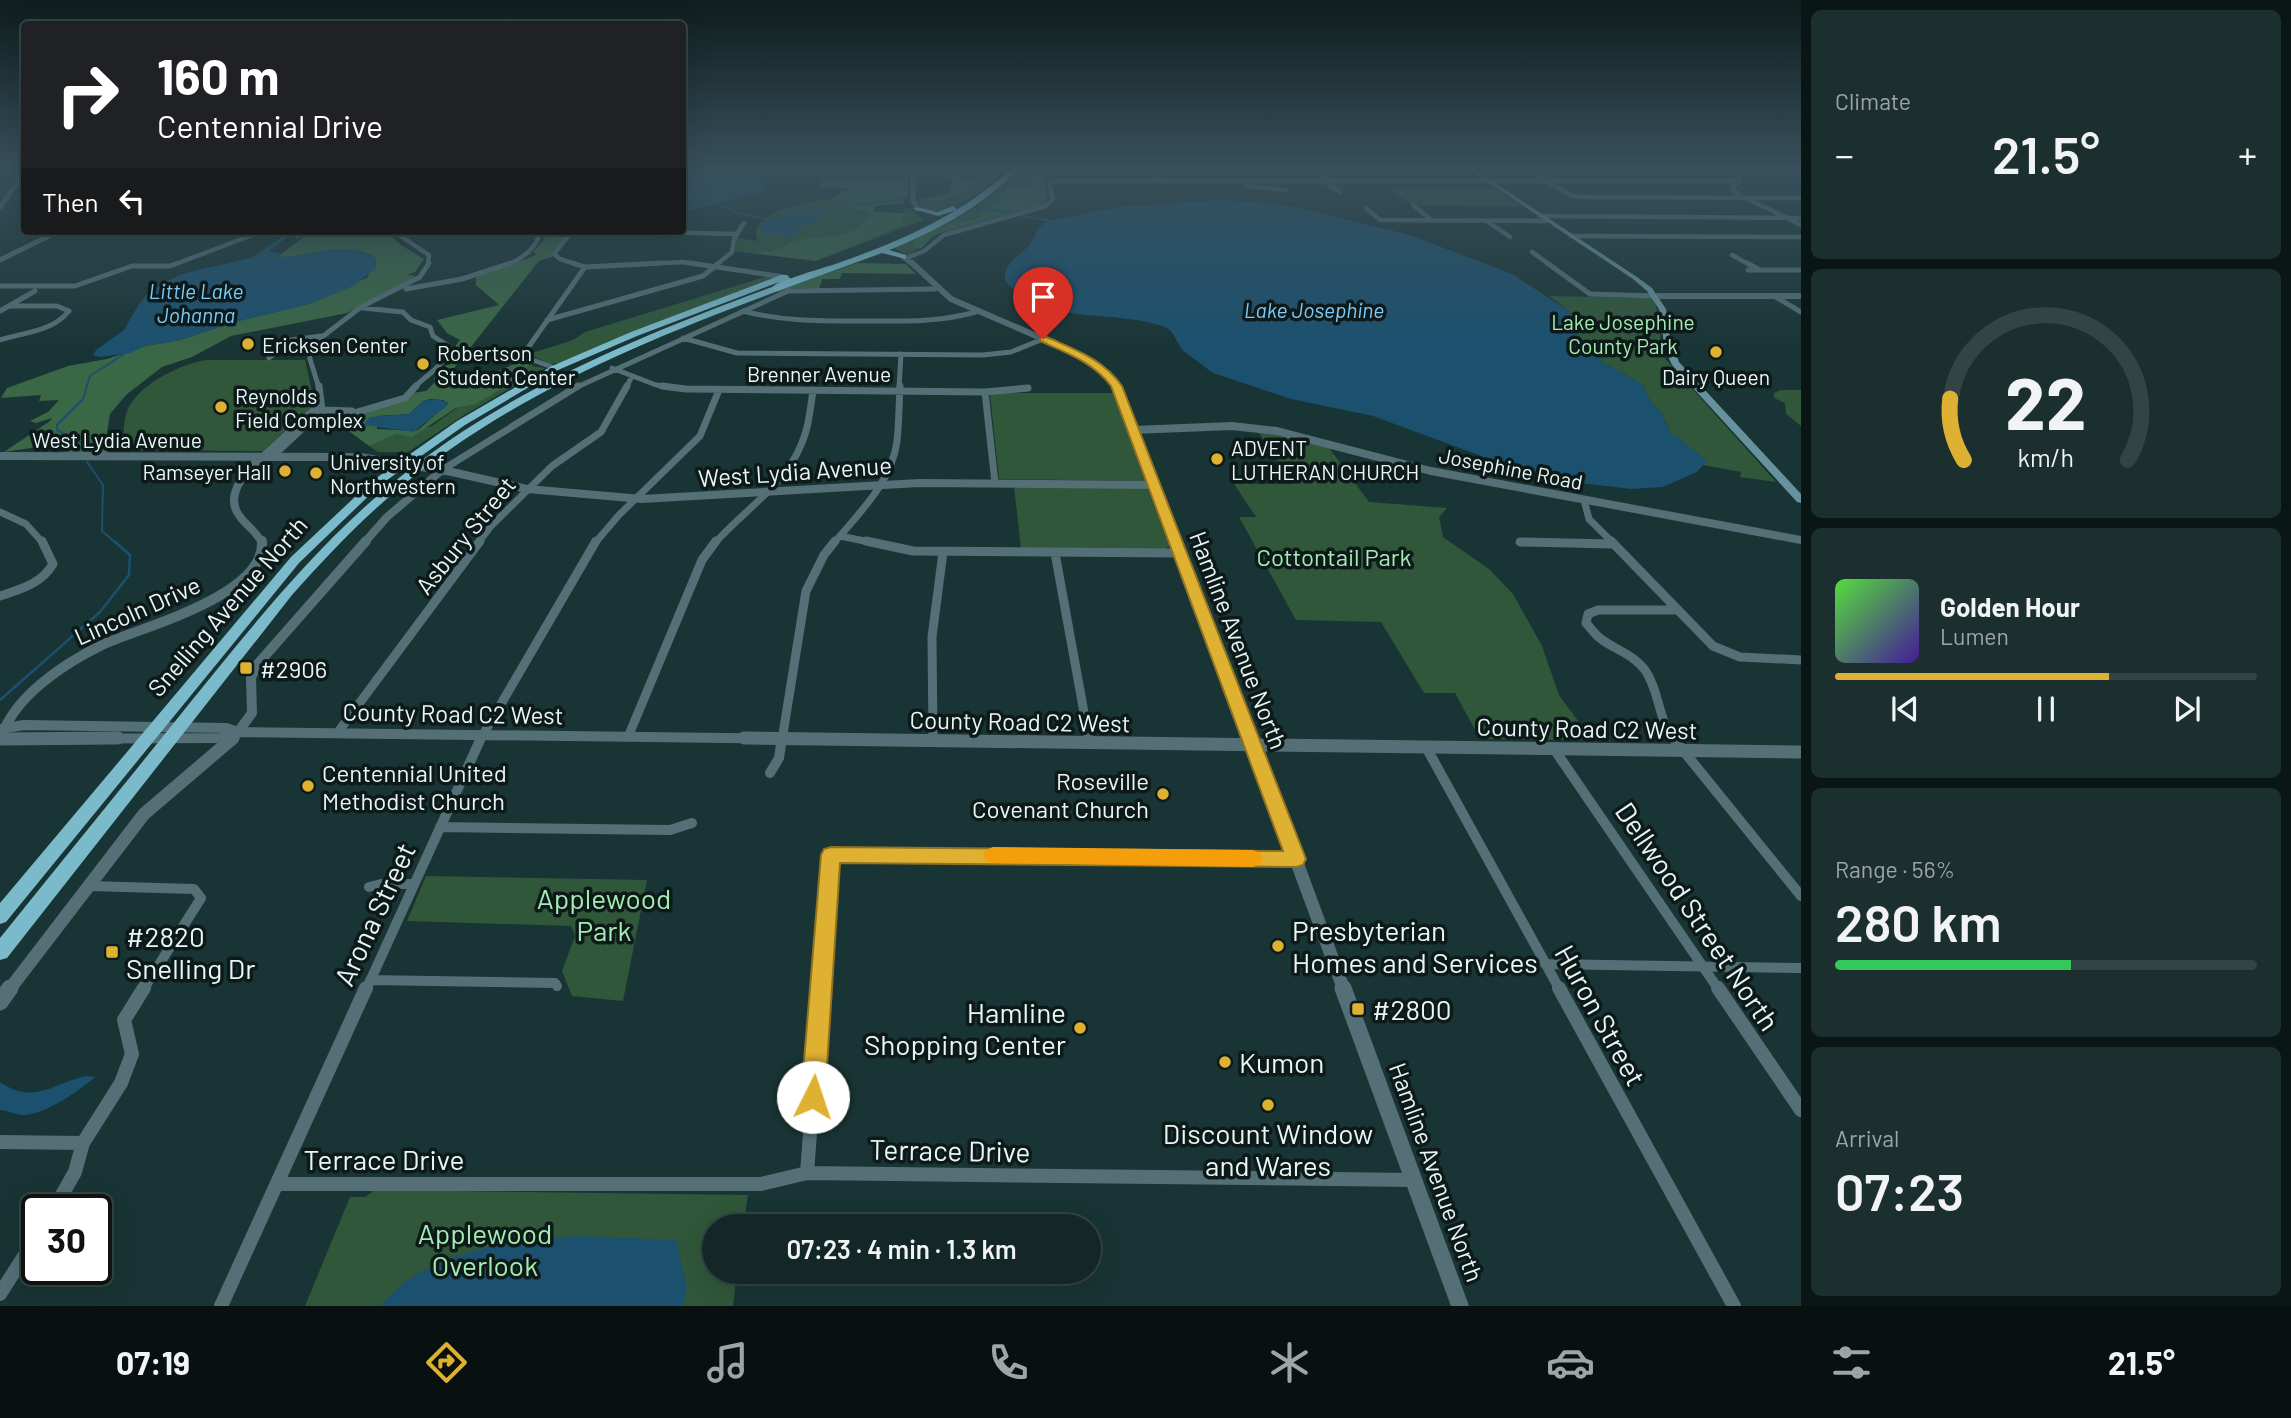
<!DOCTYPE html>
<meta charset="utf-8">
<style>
:root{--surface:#132727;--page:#1c2f2f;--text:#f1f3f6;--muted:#9da5a7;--line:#324444;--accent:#dfb133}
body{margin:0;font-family:Barlow,sans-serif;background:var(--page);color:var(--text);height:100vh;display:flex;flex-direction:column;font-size:26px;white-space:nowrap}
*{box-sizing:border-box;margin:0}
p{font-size:23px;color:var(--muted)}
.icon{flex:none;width:38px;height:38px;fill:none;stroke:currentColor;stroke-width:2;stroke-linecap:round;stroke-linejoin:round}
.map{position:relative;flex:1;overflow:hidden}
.side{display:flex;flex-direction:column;gap:10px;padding:10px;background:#0a1515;width:490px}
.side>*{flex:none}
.hud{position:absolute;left:21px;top:21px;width:665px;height:214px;border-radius:7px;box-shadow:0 7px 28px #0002,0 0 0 2px var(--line);background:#202124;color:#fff;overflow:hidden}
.speed{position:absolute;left:21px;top:1194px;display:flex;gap:14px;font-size:35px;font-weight:700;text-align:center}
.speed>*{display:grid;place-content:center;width:91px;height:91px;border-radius:50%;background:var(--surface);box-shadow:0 7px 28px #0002,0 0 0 2px var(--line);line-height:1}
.speed .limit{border:4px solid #111;border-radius:10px;background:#fff;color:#111}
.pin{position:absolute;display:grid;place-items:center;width:60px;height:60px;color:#fff;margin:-72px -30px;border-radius:50% 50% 50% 0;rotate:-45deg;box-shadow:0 0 7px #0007}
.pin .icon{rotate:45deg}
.me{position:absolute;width:77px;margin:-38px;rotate:4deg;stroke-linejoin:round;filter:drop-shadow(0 0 5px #0008)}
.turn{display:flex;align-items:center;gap:24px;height:147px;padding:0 21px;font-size:32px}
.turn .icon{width:91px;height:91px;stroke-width:2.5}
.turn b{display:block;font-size:49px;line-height:60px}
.then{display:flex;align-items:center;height:66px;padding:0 21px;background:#0003;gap:14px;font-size:26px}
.big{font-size:52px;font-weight:600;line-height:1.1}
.side .card{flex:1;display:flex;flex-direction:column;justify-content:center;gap:10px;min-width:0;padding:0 24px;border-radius:10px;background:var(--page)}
.side .dial{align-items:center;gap:0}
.dial svg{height:182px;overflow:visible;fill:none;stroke:var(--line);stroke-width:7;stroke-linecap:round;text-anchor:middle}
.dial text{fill:var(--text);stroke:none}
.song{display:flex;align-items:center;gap:21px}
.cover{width:84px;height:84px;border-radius:10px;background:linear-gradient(135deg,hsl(110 70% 55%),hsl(260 70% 35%))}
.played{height:7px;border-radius:4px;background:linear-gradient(90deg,var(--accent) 65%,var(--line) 65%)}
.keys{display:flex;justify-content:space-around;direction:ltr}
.heat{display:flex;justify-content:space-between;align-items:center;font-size:38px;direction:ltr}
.charge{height:10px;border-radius:5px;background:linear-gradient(90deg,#34c759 56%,var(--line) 0)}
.trip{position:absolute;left:702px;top:1214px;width:399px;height:70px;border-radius:35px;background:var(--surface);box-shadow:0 7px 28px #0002,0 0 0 2px var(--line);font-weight:600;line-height:70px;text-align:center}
.tab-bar{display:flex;height:112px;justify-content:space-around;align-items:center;background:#081010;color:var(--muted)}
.tab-bar .icon{width:49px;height:49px}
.tab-bar .on{color:var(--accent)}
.tab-bar b{font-size:32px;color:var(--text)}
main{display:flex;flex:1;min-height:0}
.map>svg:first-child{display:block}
</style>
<main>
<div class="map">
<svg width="1801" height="1306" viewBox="0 0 1801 1306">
<rect width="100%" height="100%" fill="#193434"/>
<path fill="#30573a" d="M1000 167H1006C986 188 954 216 925 211L916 203 915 197C921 202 931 205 941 203 952 201 993 177 1000 167Z
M1021 167H1035L1039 173 1036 175 1016 180 1029 181 1033 187H1007L1003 193 1008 194 1007 196 987 203 976 219 914 239V248L917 250 907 255 892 247C940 227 987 208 1021 167Z
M1390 188H1494L1521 206 1418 205 1407 202Z
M838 199 854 203 846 209 870 213C856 244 819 236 792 242 785 244 783 248 778 250 770 252 764 248 757 254L735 251 737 238 758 241C744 211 815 199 838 199Z
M910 208 924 220 816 261 902 225 903 210Z
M768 276 773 278 559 363 549 364 529 354 573 340 585 332Z
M1549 296 1653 298C1660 312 1660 339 1662 355L1776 482 1740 477 1741 472 1703 465V459L1671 434 1661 412 1650 401 1642 384 1602 362 1580 337 1569 311Z
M208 360H305L315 404 263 451 139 450 123 438C124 430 124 419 127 411 137 385 183 362 208 360Z
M530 362 534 363 532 366 545 368 464 415 408 452H378L369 446 397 434 432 426 457 408 474 405 529 374 527 369Z
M1781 390H1801V426L1786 414 1785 403 1774 398V393Z
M1000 393H1114L1145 481 999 479 990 395Z
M1257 430 1327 445 1369 502 1447 508 1439 517 1443 537 1489 569 1513 594 1542 646 1559 695 1592 740 1480 739 1455 693H1424L1381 622 1296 620 1239 517H1256L1234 484H1293Z
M1014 486 1142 487 1148 490 1169 546 1164 550 1021 549Z
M426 876 647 880 623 1001 572 996 562 971 575 936 571 926 407 921Z
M375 1190 748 1195 743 1227H714V1272H737L733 1306H305L350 1197H365Z"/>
<path fill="#3a6746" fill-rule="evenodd" d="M916 167C939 167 978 193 994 167H1000C989 182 932 215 918 198H930L950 192 952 178 934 175 916 178Z
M1035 167H1042C1045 179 1045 186 1048 198L1044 204 940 233 931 238 922 248 914 249V239L950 224 976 219 987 203 1007 196 1002 193 1007 187H1033L1029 181H1015L1036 175 1038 173Z
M823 178H908V187L905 189 908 191V197L904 198V203L875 206 873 212 903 213V225L816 261 757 254C764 248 770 253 778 249 782 248 784 245 787 244 817 231 848 246 869 216V212L846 209 844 206 853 202 830 199 852 188H820Z
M312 231H385L401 245 424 259 415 272 407 275 415 276 408 281 347 313 231 336 192 357 162 367 126 395 110 414 107 432 111 450 106 453H64L61 446 51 445 4 452 50 421 52 418 36 423 30 421 48 412 59 400 39 401 41 395 1 398 7 388 68 366 107 359 145 346 180 340 234 322 312 303 368 277 373 255C336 243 312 258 277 257Z
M545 231H569L552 253V257L539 261 443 382 500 370 519 362 531 363 527 368 529 374 474 405 456 408 412 437 397 434 369 446 342 426C353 411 407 392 426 391L436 381 433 379 444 372 442 370 455 357 456 345 460 340 447 333 437 320 499 305 476 285V277L534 256 536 254 533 252 544 239ZM431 399 443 400 448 403 417 431 377 429V416L409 414 423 401Z
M857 263 906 264 916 274 842 273 840 279H822L819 289 795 288 771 293Z"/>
<path fill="#1b516f" d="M683 167H753L754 174 767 188 762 192 683 212Z
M1224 200 1285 205 1410 235 1512 274 1569 311 1580 337 1602 362 1642 384 1650 401 1661 412 1671 434 1678 437 1707 461 1697 472 1663 487 1631 489 1581 483 1492 460 1373 416 1291 399 1213 373 1182 350 1172 332 1167 328C1121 308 1037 327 1005 280 1003 263 1020 256 1029 245 1038 235 1033 228 1050 221L1118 207Z
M807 212 812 216H827L795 230 799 235 794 237 759 234 765 229 761 225 766 221Z
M291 231H296L269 251 283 254 277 257C308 258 347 238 376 258V268L353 286 312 303 234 322 180 340 145 346 130 353 100 357 93 355 96 350 124 330 139 304 147 294 165 282 185 273 251 258Z
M437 399 446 402 447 406 413 432 364 425 370 417 409 414 423 401Z
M86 1076 95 1077C79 1091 43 1116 22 1115 15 1114 7 1111 0 1110V1082C33 1105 52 1084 86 1076Z
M577 1236 676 1240 687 1287 683 1306H381C425 1249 510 1242 577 1236Z"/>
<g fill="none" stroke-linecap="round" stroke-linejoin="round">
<path stroke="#1b516f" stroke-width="2" d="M918 199 953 204
M719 204 738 213 770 220
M980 208 1012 213
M983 209 1004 195 1005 190 1027 167
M1020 215 1051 221
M778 218 776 215 904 199
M97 451 57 430V425L83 399 90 376 124 354
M87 462 103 485 102 531 116 543"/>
<path stroke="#1b516f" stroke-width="2.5" d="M0 700 100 612 129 575 130 555 114 541"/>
<path stroke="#546f76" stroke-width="4.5" d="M967 167 985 172
M1153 167 1161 181
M1314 167 1327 179
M1523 167 1570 195 1580 197 1801 198
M1733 167 1740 178 1732 189 1734 192 1801 225
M793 169 913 170
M1330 179 1329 185 1340 192
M1246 186 1286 190
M1413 205 1433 221
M1366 208 1380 220 1547 221
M1540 216 1801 218
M1488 222 1510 237
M393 231 429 255 428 265
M572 231 554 254 560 259 578 265
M606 231 737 234
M293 233 305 234 297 236Z
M1571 236 1801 237
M1532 252 1550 265
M1732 255 1750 265
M906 258 924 251 944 235 1046 206 1053 199 1049 183 1052 181H1739
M173 265 255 234 293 233
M508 265C525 256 535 250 541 231
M627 265 683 262 702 265
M716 265 732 252 734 239 744 223"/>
<path stroke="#546f76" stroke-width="5" d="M573 263 585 267 662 263
M690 263 784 277
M1547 263 1590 294 1657 296
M1747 263 1758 269
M1748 270H1801
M0 286H75L132 266H170L178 263
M406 289 462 279 511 263
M1774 296 1801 312
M363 308 403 312 411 320 430 327 433 336 447 345C447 367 427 373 414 388
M0 311 35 291
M743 311C781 321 818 321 857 321 897 321 937 323 976 312
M547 320 703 276 719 263
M683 338 737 353 983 355 1011 352 1043 339
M0 340C24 332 52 332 69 311L57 306H10
M269 358 291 340 321 336
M555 368 527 358 525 352 585 267
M612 368 656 385 675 388
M319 388 310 359 309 347 361 307 420 277 429 263
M575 388 788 291 935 289
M626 388 632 376
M899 388 901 354"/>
<path stroke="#546f76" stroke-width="7" d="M319 386 322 410
M662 386 686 389 985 392 1028 388
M985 392 995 483
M322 410 352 411
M330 420 405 398 416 386
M262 457 319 405
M272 457 322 410
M442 470 578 386
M1584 500 1589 519 1613 543
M0 512 26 524 43 543
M840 536 874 543
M1520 542 1570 543
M478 543 491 526 552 466 601 432 627 386
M595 543 619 515 700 436 719 390
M715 543C743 511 785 485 801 445 809 428 810 409 813 391
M834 543C859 513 892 482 897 441 899 423 899 404 900 386"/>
<path stroke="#546f76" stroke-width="9" d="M866 541 913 551 1178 553
M1611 541 1713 646 1740 657 1801 660
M1520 542 1613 544
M1055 553 1089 740
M0 596C21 589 41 584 53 564L42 541
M338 732 480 541
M628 737 702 560 716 541
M480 740 596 541
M782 740 806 591 824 555 835 541
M933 740 932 637 943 552
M1674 740C1658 720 1660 692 1645 670 1634 655 1616 650 1601 639 1595 635 1591 628 1586 623L1588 614 1598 610H1676"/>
<path stroke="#546f76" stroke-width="10" d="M1088 738 1089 743
M1673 738 1801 896
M1426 747 1560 990
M1554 749 1719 990
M770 773 779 758 782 738
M440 827 670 830 692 823
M89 886 194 889 201 898 143 990
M369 887 381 884H414
M1545 964 1801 968
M370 980 555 983 557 986
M366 990 481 738
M821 990 831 855 1296 859"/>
<path stroke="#546f76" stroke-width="14" d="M1559 988 1734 1306
M1718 988 1801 1110
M0 1142 83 1143
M807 1173 821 988
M277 1184H761L807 1173 1414 1180
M54 1209 75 1172 83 1143 121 1083 132 1054 124 1020 144 988
M0 1294 37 1236
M221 1306 366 988"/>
<path stroke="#546f76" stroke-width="5" d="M913 167V200L917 209
M0 207 24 173
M903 257 914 265
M0 260 59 231"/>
<path stroke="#546f76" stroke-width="6" d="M912 263 951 299 1085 357 1103 370 1117 388
M1657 296H1801"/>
<path stroke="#546f76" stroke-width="8" d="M1116 386 1176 543
M1133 430 1232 426 1277 431 1431 471 1801 540
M0 456 360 457 452 472 527 489 642 499 919 483 1153 485
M262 543C257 532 248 527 241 518 222 496 246 471 262 457
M364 543 387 517 442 470"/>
<path stroke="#546f76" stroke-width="10" d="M1176 541 1252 740
M0 729 24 725 226 728 239 732 881 740
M1 738C14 696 65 663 102 645 141 627 266 596 262 541
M0 739 220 738 237 733
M232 740 252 713 251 678 256 666 366 541"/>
<path stroke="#546f76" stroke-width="13" d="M744 738 1801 752
M1251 738 1344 990
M0 739 118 738
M9 990 144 814 233 738"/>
<path stroke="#546f76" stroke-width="17" d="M1343 988 1460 1306
M0 1002 10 988"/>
<path fill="#67929d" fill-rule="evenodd" d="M1465 167H1471L1637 277 1652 288 1666 309 1670 338 1679 362 1801 494V503L1797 502 1672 365 1665 350 1659 309 1647 291 1633 279Z"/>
<path fill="#7bbaca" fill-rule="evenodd" d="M781 275H787L791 279 778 291C643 341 509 396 397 490 359 522 325 558 292 595L7 958 0 960V938C64 858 129 779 193 699 254 624 314 548 389 486 501 392 637 337 772 287L779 282 637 336 558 370 465 425 380 485 299 563 6 922 0 924V903L291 557 372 481 457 421 552 366 631 332Z"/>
<path fill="#81c6d8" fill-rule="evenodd" d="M1013 167H1020C984 206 938 230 889 250L906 255V259L882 253 778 291 771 289C789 276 819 270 841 262 903 240 963 214 1013 167Z
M954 206 957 210 938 216 913 209 917 207 937 212Z"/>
</g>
<linearGradient id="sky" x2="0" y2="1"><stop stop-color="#0e1d1d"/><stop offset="0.48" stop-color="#38505c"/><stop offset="1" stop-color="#38505c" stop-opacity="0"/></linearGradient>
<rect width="1801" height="350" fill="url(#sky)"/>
<path fill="#dfb133" stroke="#917321" stroke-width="2" d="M1040 337H1047C1076 350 1103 359 1122 386L1306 859 1303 865 1296 867 840 863 825 1097 821 1105 813 1109 804 1105 801 1097 821 855 824 849 831 847 1283 851 1111 386C1093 362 1067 353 1040 341Z"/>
<path fill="#f59e0b" d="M993 847 1253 850 1260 853 1263 858 1260 864 1253 867 993 863 986 861 983 855 986 850Z"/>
<g fill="#dfb133" stroke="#0e1a19" stroke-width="2.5">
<circle cx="248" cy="344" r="7"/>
<circle cx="1716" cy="352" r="7"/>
<circle cx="423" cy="364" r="7"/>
<circle cx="221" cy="407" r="7"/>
<circle cx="1217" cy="459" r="7"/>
<circle cx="285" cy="471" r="7"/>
<circle cx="316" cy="473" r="7"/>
<rect x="239" y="661" width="14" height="14" rx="3.5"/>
<circle cx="308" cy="786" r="7"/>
<circle cx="1163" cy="794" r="7"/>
<circle cx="1278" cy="946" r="7"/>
<rect x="105" y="945" width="14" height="14" rx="3.5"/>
<rect x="1351" y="1002" width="14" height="14" rx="3.5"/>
<circle cx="1080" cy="1028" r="7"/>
<circle cx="1225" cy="1062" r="7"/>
<circle cx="1268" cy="1105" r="7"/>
</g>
<g text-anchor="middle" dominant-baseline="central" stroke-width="7" stroke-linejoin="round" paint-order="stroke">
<g font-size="21" font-style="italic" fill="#7bcbfb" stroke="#0e1a19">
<text x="196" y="290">Little Lake<tspan x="196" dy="24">Johanna</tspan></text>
<text x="1314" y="309">Lake Josephine</text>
</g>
<g font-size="21" fill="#a4ebb4" stroke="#0e1a19">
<text x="1623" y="321">Lake Josephine<tspan x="1623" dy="24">County Park</tspan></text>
</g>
<g font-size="21" fill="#e7f7f6" stroke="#0e1a19" text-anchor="start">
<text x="262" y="344">Ericksen Center</text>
<text x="437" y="352">Robertson<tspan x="437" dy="24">Student Center</tspan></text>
<text x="1716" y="376" text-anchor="middle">Dairy Queen</text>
<text x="235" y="395">Reynolds<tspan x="235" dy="24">Field Complex</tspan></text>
<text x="1231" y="447">ADVENT<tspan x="1231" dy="24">LUTHERAN CHURCH</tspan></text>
<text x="330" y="461">University of<tspan x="330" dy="24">Northwestern</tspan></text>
<text x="271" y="471" text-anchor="end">Ramseyer Hall</text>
</g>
<g font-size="21" fill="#e7f7f6" stroke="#0e1a19">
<text x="819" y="373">Brenner Avenue</text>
<text x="117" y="439">West Lydia Avenue</text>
<text transform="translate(1511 468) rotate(11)">Josephine Road</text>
</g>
<g font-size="24" fill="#e7f7f6" stroke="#0e1a19">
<text transform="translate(795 471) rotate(-4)">West Lydia Avenue</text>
<text transform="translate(465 535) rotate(-51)">Asbury Street</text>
<text transform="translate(227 606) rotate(-49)">Snelling Avenue North</text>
<text transform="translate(137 610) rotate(-24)">Lincoln Drive</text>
<text transform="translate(1239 640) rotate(69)">Hamline Avenue North</text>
<text transform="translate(453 713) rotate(1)">County Road C2 West</text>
<text transform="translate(1020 721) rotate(1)">County Road C2 West</text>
<text transform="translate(1587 728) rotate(1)">County Road C2 West</text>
<text transform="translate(1437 1172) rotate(70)">Hamline Avenue North</text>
</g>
<g font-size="24" fill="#a4ebb4" stroke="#0e1a19">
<text x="1334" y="556">Cottontail Park</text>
</g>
<g font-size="24" fill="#e7f7f6" stroke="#0e1a19" text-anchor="start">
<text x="260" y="668">#2906</text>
<text x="322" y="772">Centennial United<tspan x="322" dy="28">Methodist Church</tspan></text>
<text x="1149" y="780" text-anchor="end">Roseville<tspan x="1149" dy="28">Covenant Church</tspan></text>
</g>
<g font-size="28" fill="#a4ebb4" stroke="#0e1a19">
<text x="604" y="898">Applewood<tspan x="604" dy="32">Park</tspan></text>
<text x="485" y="1233">Applewood<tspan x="485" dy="32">Overlook</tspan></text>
</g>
<g font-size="28" fill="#e7f7f6" stroke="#0e1a19">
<text transform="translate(374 914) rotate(-65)">Arona Street</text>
<text transform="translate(1698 916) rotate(56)">Dellwood Street North</text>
<text transform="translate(1601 1015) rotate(61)">Huron Street</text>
<text transform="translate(950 1150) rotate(1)">Terrace Drive</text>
<text x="384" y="1159">Terrace Drive</text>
</g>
<g font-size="28" fill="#e7f7f6" stroke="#0e1a19" text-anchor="start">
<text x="1292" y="930">Presbyterian<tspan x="1292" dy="32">Homes and Services</tspan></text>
<text x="126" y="936">#2820<tspan x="126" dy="32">Snelling Dr</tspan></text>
<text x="1372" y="1009">#2800</text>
<text x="1066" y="1012" text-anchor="end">Hamline<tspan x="1066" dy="32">Shopping Center</tspan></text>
<text x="1239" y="1062">Kumon</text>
<text x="1268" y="1133" text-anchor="middle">Discount Window<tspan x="1268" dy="32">and Wares</tspan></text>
</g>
</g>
</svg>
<div class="speed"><div class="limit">30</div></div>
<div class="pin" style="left:1043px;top:339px;background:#d93025"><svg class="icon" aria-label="arrive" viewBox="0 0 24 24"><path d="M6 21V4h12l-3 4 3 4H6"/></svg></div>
<svg class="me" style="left:813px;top:1097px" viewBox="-20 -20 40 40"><circle r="19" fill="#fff"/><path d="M0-13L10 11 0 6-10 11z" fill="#dfb133"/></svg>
<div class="trip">07:23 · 4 min · 1.3 km</div>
<div class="hud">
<div class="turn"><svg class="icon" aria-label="right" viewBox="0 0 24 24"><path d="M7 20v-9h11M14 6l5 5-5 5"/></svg><div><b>160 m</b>Centennial Drive</div></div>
<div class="then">Then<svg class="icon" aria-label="left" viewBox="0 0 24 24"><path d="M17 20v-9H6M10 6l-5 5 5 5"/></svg></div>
</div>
</div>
<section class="side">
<div class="card"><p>Climate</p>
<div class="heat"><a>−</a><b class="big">21.5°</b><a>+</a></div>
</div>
<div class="card dial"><svg viewBox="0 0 100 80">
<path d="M14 69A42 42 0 1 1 86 69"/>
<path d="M14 69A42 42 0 0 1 8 42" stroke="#dfb133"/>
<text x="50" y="56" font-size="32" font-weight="700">22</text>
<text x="50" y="72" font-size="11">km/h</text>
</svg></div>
<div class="card">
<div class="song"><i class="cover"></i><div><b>Golden Hour</b><p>Lumen</p></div></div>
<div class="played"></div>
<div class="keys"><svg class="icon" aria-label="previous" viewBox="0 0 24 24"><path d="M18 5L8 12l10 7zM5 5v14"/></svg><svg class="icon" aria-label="pause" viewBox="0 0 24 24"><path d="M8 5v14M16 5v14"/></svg><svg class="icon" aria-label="next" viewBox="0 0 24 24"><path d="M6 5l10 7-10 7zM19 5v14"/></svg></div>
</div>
<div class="card"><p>Range · 56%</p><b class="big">280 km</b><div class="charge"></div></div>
<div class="card"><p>Arrival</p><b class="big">07:23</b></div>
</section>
</main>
<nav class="tab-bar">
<b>07:19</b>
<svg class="icon on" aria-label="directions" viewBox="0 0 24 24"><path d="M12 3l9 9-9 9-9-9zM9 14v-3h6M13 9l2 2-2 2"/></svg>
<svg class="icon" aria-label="music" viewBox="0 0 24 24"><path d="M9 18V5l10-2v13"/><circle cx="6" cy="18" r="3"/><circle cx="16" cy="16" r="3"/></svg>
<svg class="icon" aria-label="phone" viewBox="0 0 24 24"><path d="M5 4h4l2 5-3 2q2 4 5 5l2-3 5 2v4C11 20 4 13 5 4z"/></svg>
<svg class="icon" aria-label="climate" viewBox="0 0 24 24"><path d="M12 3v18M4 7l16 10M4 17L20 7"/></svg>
<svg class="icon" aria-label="car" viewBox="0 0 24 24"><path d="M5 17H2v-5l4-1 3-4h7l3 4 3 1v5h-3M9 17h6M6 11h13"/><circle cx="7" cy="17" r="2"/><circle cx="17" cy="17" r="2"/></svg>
<svg class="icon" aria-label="filters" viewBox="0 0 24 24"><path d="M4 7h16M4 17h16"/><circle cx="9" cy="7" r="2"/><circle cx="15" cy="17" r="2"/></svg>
<b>21.5°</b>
</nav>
